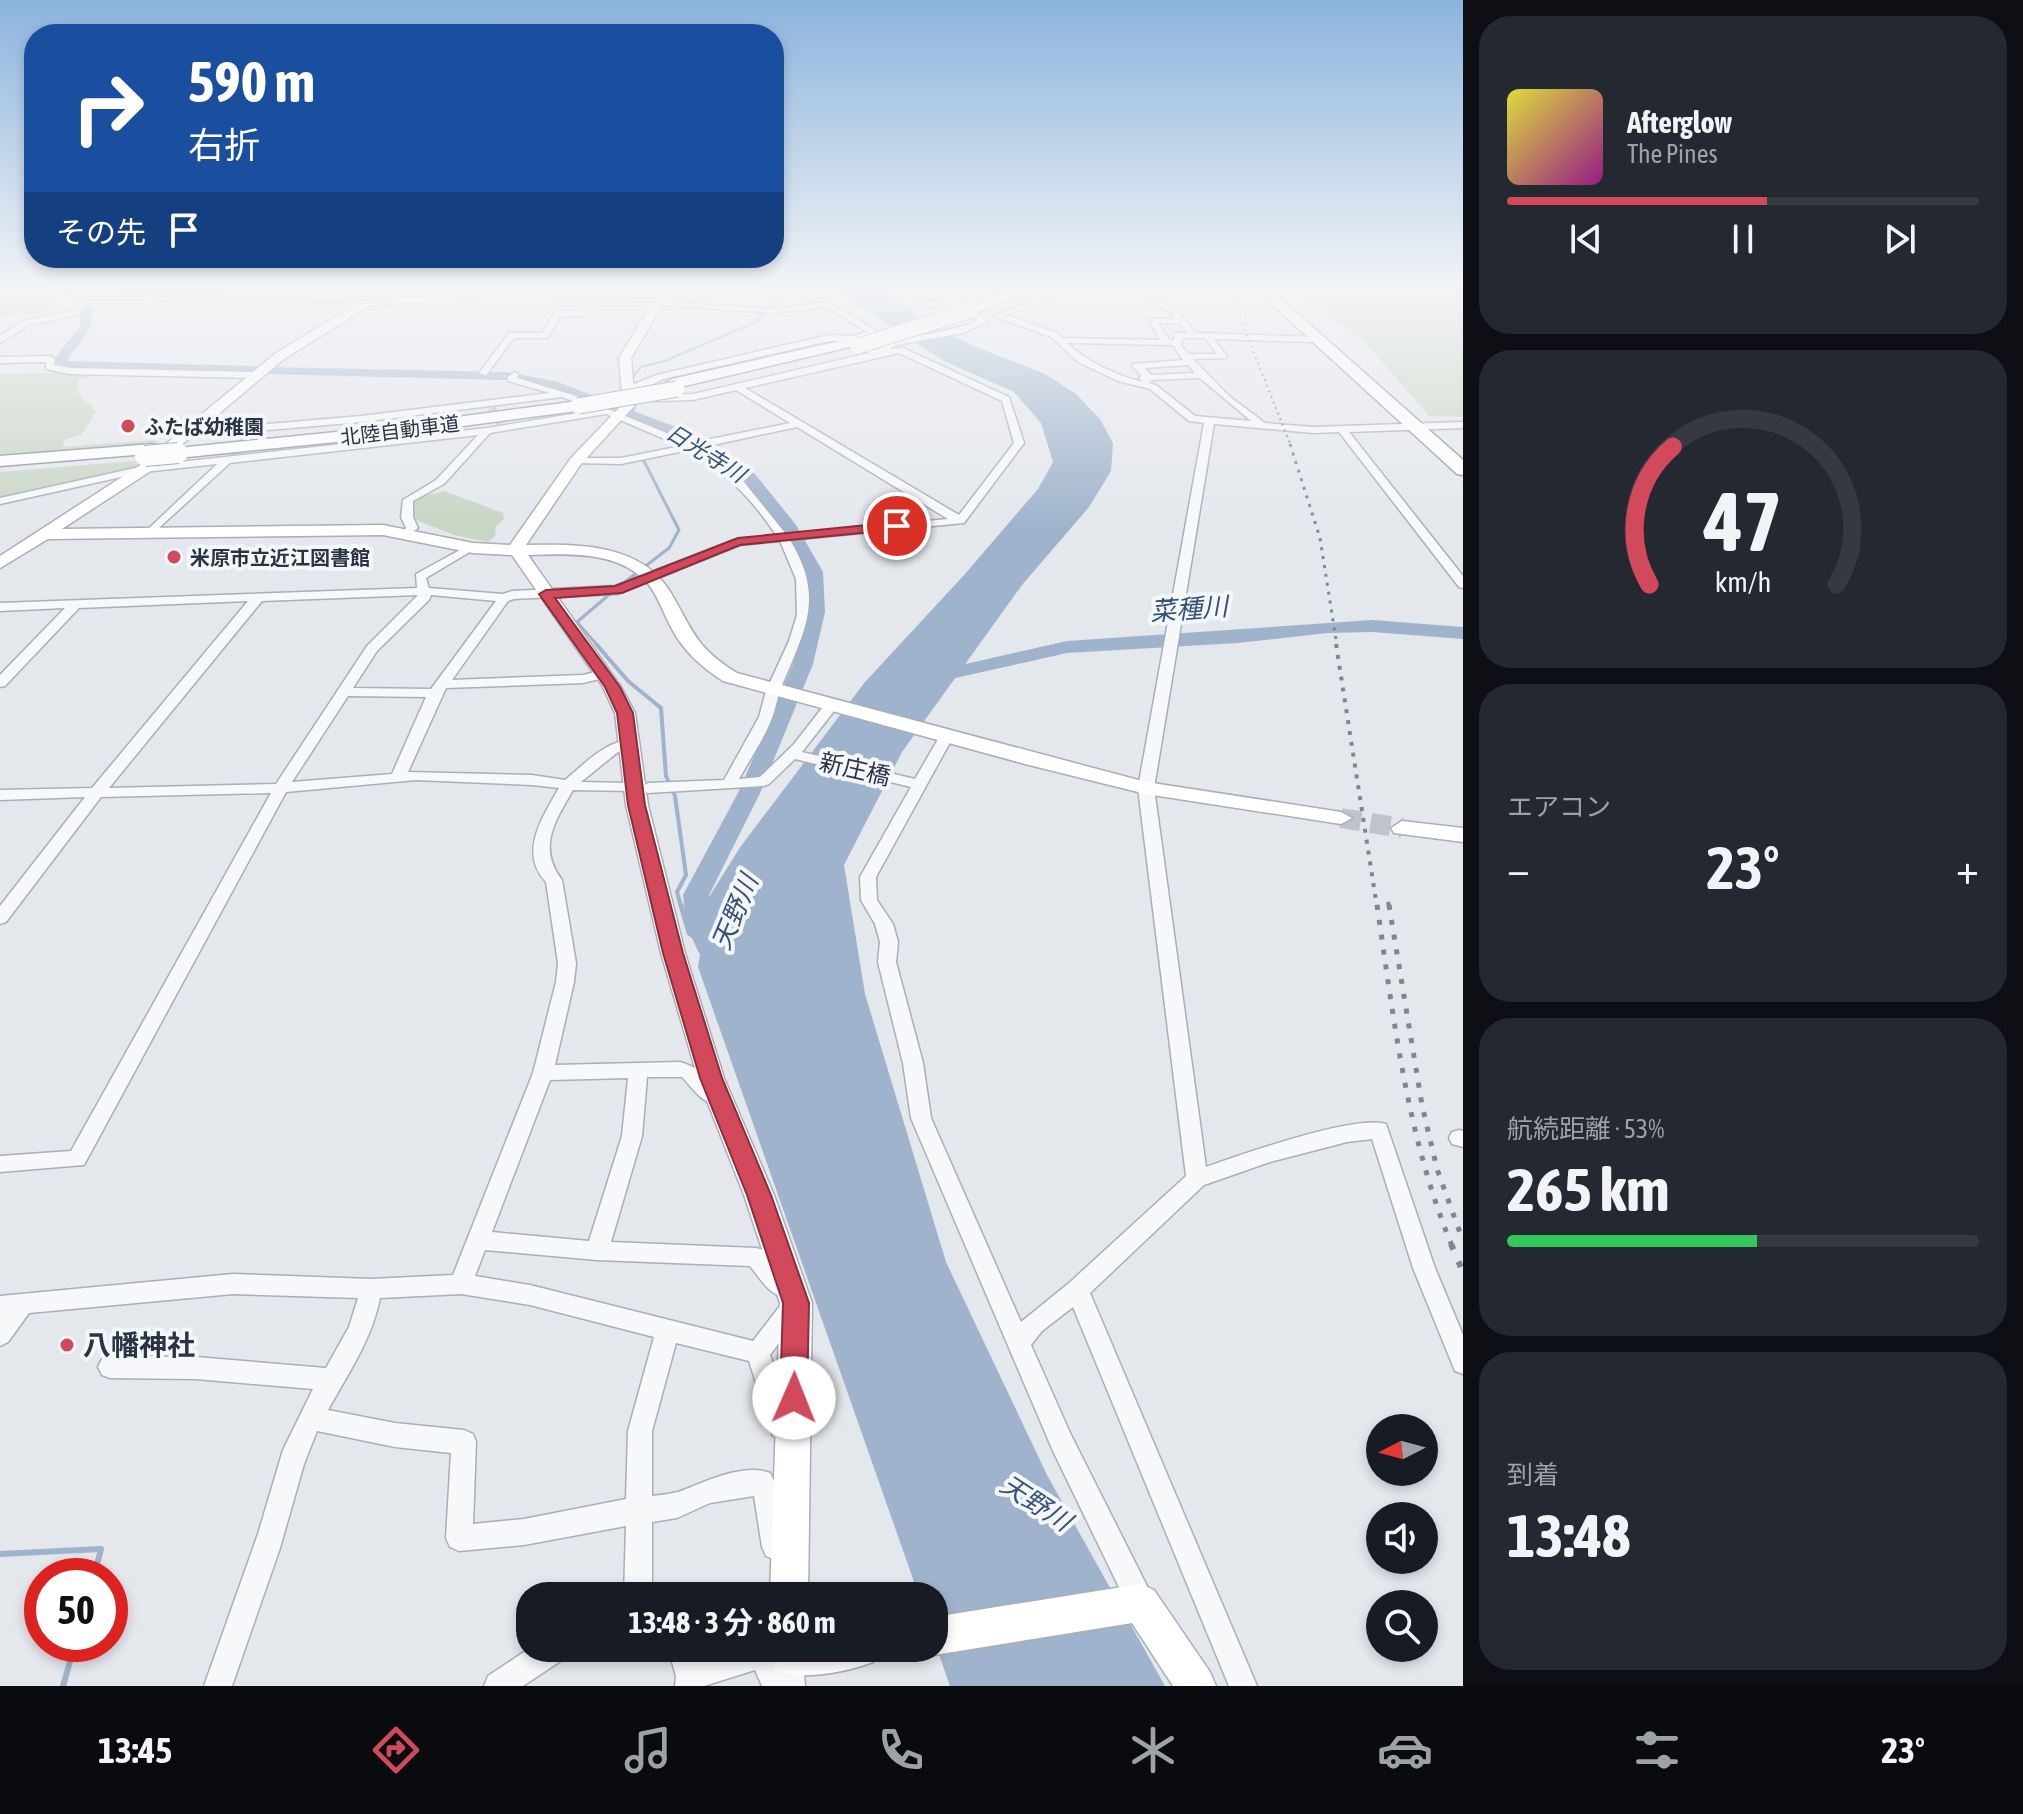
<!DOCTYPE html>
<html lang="ja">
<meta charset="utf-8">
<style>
:root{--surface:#171b24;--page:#242831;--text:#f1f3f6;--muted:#9ea1a6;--line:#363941;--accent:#d1495b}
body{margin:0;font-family:"Asap Condensed","Noto Sans JP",sans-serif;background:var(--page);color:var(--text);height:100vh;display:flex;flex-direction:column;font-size:30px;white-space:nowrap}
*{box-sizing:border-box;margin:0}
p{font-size:26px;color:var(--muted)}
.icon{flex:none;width:44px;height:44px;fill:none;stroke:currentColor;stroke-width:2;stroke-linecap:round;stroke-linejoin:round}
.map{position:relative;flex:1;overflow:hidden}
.side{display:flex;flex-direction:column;gap:16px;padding:16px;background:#0d0f14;width:560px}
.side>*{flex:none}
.banner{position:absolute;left:24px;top:24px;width:760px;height:244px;border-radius:32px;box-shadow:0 4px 12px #0003;background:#1a4fa0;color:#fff;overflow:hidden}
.needle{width:52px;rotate:264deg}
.fabs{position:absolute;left:1366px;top:1414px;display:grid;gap:16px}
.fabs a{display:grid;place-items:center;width:72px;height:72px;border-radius:50%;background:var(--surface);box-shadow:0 4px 12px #0003;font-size:40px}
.speed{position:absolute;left:24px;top:1558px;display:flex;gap:16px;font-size:40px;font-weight:700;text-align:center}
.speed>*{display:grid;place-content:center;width:104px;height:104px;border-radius:50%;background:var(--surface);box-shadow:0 4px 12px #0003;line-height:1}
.speed .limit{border:12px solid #d22;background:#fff;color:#111}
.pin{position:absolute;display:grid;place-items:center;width:68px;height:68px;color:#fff;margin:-34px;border:4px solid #fff;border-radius:50%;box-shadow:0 2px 8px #0007}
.me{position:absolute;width:88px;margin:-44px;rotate:1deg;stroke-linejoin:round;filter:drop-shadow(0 0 6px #0008)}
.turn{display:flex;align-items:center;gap:28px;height:168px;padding:0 32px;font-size:36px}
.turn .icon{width:104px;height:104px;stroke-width:2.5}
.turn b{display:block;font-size:56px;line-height:68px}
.then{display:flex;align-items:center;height:76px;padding:0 32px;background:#0003;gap:16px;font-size:30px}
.big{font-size:60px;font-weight:700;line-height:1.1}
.side .tile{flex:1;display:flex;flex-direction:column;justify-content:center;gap:12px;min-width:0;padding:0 28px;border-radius:32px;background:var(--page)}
.side .dial{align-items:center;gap:0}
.dial svg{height:208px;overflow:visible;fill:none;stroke:var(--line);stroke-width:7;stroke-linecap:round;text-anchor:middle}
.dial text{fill:var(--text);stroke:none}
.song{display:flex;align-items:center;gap:24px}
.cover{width:96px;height:96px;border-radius:12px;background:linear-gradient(135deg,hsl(60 70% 55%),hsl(310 70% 35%))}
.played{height:8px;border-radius:4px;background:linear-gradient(90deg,var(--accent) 55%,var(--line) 55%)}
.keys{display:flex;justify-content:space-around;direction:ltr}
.heat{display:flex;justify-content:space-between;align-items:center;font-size:44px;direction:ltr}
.charge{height:12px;border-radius:6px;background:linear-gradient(90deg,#34c759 53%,var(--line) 0)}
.trip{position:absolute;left:516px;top:1582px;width:432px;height:80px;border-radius:32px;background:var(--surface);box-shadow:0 4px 12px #0003;font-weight:700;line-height:80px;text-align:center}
.dock{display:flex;height:128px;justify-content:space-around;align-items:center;background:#090b0e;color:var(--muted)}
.dock .icon{width:56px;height:56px}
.dock .selected{color:var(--accent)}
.dock b{font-size:36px;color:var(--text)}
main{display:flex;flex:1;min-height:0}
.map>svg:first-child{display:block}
</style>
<main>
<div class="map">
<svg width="1463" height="1686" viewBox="0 0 1463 1686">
<rect width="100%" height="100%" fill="#e4e7ec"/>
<path fill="#c9d6c5" d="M0 290 49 293 61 304 53 309 52 313 0 316Z
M1294 290H1463V417L1429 416 1364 341Z
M93 372 94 376 80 379C71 397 89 400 96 412L81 435 64 440 63 447 154 440 163 445 0 456V374Z
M146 460 131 471 0 499V472Z
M444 491 503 513 504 519 496 526 495 536 488 542 454 535 416 520 411 507 419 497Z"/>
<path fill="#9fb4cc" d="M834 290H883L919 317 971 345 1045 374 1076 394 1100 419 1113 443 1111 471 1089 507 1022 585 902 752 844 865 865 994 946 1262 1047 1475 1165 1686H950L934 1640V1596H919L698 967 709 897 741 846 865 682 965 574 1038 489 1053 462 1041 423 1014 392 944 361Z"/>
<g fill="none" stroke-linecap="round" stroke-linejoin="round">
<path stroke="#9fb4cc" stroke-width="2" d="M635 387 632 378 641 367 665 361 756 322 779 297 776 290
M629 420 636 404"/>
<path stroke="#9fb4cc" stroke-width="3" d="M621 585 669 548 679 530 642 457
M598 646 577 622 611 593"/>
<path stroke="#9fb4cc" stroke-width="4" d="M596 644 628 681 661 708 666 776 675 796 686 875 677 892 681 907"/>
<path stroke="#9fb4cc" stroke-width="5" d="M681 905 689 933 706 945"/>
<path stroke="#9fb4cc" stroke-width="6" d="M0 1554 101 1549 94 1576
M63 1686 75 1644"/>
<path fill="#9fb4cc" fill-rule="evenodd" d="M62 290H75L94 309 91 327 67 361 254 366 261 370 254 374 57 368 53 361 79 327 82 310Z
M267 367 505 372 555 381 694 434 755 474 796 525 823 572 825 612 813 664 761 791 709 895 713 927 719 941 735 949 739 955 735 961 726 964 699 953 687 927 683 895 739 791 793 664 807 612 805 572 782 530 743 480 684 440 547 388 505 380 262 374V368Z
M1372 620 1463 627V639L1372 632 1328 633 1238 643 1067 653 933 683 923 677 926 673 1067 641Z"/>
<path stroke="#bfc3cb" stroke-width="9" stroke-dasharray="9 4" stroke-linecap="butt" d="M491 408 501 423
M240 446 252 434"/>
<path stroke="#bfc3cb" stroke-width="11" stroke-dasharray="11 6" stroke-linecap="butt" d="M230 456 242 444"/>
<path stroke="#bfc3cb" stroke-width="20" stroke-dasharray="20 10" stroke-linecap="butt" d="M1341 818 1402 828"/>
<defs>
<path id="street" d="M66 290H76L87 295 348 298 370 303 366 305 348 302 89 299 80 314 29 325 0 343V336L23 321 74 310 82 298Z
M902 290H911L931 303 964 290H974L953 301 987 318V322L963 333 897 345 890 349 903 348 1009 397 1024 443 964 523 790 540C826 599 804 631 781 688 777 698 776 708 772 718 764 739 750 759 739 779L760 777 794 744 826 703 831 702 838 706 802 752 915 779 941 734H951L953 737 876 877 877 900 893 924 898 942 896 962 923 1063 931 1118 1021 1322 1069 1283 1186 1176 1138 788 1204 423 1189 421 1150 389 1118 381 1078 362 1051 337 993 316 1063 290H1074L1007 315 1057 333 1062 338 1160 340 1149 319H1176L1170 312 1128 290C1157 290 1179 312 1196 333L1319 337 1320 339 1316 342 1214 339 1227 356 1226 358 1193 359 1229 396 1265 423 1313 427 1463 422V428L1349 432 1463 576V588L1459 587 1339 432 1313 433 1214 424 1154 788 1206 1167C1240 1155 1355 1114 1386 1124L1435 1268 1463 1335V1374L1455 1371 1413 1268 1372 1139 1347 1142 1270 1162 1204 1185 1090 1293 1257 1686H1229L1073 1307 1042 1331 1031 1345 1071 1435 1155 1602 1151 1612 1141 1616 1131 1612 1053 1451 911 1118 903 1063 878 962 880 942 875 924 861 900 860 877 911 787 795 759 769 784 764 786 648 793 640 788 648 783 724 780 759 717 766 691 789 641 797 615 796 579 780 541 740 545 617 594 514 599 508 601 452 680 583 675 603 670 610 674 608 677 583 683 446 688 408 772 532 775 565 780C585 764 608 737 636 741L638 744 636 747 618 752 581 782 627 783 632 785 635 788 632 791 573 790C555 821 537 847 562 880L576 963 574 982 555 1065 680 1062C698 1067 714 1080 724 1097L721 1102C704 1108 693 1088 682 1077H647L642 1136 611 1242 756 1248 764 1250 794 1288 791 1295C773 1302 761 1279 750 1266L597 1260 485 1250 475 1276 530 1285 753 1341 783 1302 791 1299 799 1302 802 1309 799 1316 770 1355 794 1428 791 1436 782 1440 773 1436 749 1361 676 1343 652 1431V1496C660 1495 670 1494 678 1492 703 1483 743 1462 770 1473 781 1493 793 1535 784 1556L775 1560 766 1556 762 1547 754 1496 710 1503 677 1518 652 1522V1596H624L626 1526 524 1545 459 1551 450 1547 446 1538 451 1453 395 1447 317 1431 304 1464 280 1548 232 1686H204L258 1534 283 1450 313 1389 196 1379 110 1378 102 1375 98 1367 102 1359 110 1356 196 1357 326 1368 349 1327 358 1298 233 1294 29 1313 8 1342 0 1346V1296L233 1274 371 1279 453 1275 533 1073 556 982 558 963 546 882C518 853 543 816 559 788L532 785 416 780 286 792 84 1165 0 1172V1156L71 1151 271 793 101 797 6 922 0 924V906L85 797 0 800V790L92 788 248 601 79 608 5 686 0 687V675L65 608 0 611V603L417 588 416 574 469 545 475 548 473 550 426 578 429 588 503 594 512 591 615 586 734 540 776 535C753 500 725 471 689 450L621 464 572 463V459L576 458H621L681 446 606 414 490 433 444 484 413 501V517L418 528 409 535 403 532 406 528 401 517 403 500 436 480 478 435 230 463 149 537 143 534 145 532 217 464 144 472 0 504V498L144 466 487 428 596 410 562 397 361 422 186 437 181 434 186 431 361 416 550 393 508 381V377L515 372 519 375 517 378 576 396 691 443 790 423 736 390 693 400 656 401 651 398 656 395 693 394 869 353 852 341H829L663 379C651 385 637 395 624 388L657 375 829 335 854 336 867 332 827 307 773 313 658 305 655 301 773 309 828 302 877 331V335L861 340 876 350C907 333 945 335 978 320L946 304 927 308ZM1158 323H1180L1187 333H1174V340H1169ZM1182 338H1205L1217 354H1188L1180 344 1183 342ZM1067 343 1173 345 1183 360 1133 364 1132 366 1142 376 1139 378 1143 382C1115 375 1089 363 1067 343ZM899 353 1002 401 1014 443 959 515 745 388ZM1188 365 1195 373 1152 375 1144 368ZM1200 378 1251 421 1195 416 1156 385 1149 383 1152 380ZM797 427 948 519 786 534 744 482 699 448ZM418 595 367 646 276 784 109 788 262 601ZM431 595 496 601 431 689 353 688 377 651 429 600ZM348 696 426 697 392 774 292 782ZM628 1078 622 1136 589 1241 492 1232 550 1080ZM461 1294 530 1305 654 1337 628 1431 626 1499 524 1519 473 1524 476 1442 473 1434 464 1430 395 1423 328 1410C348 1374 372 1339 380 1298Z
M589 298 596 300 585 316H561L547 338H514L486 375 479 373 509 333H542L556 311H580Z
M51 356 55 359 54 365 70 368 255 372 259 375 255 378 70 374 46 369V362L0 363V357Z
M1459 1130 1463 1131V1147L1452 1144 1449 1138 1452 1132Z
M530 1648H569L565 1658 523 1686H484L488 1676Z
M668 1648H696L699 1659 735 1648H777L776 1654 779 1648H799L803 1657 805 1686H762L755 1670 704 1686H675L676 1676Z"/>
<path id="secondary" d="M671 290H683L662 305 631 358 635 405 581 464 526 545C578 544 641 543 671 593 693 631 696 648 737 673L1146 782 1341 812 1352 818 1341 824 1146 794 1025 764 723 681C702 667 684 652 672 629 664 615 659 598 649 585 620 550 568 554 528 555L621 687 635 713 648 805 685 953 724 1078 774 1195 812 1303 808 1596H770L780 1303 744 1195 698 1078 661 953 626 805 615 713 603 687 512 555 473 553 383 535 48 539 0 568V556L139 466 276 353 362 301 404 297 657 299ZM404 303 651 305 619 358 623 404 571 458 510 545 473 543 383 525 62 529 149 472 284 359 369 306Z
M1402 821 1463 828V842L1394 833 1391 828Z
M1141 1584 1154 1590 1210 1672 1216 1686H1173L1132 1623 934 1655 920 1648H934V1617Z
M770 1648H878L873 1662C847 1672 801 1681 775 1671Z"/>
<path id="highway" d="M1012 290H1031L976 313 964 310Z
M1256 290H1271L1463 460V475L1457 474Z
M853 338 858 339V345L672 389 664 384 672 379Z
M578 401 584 402 586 406 584 410 366 439 178 458 169 453 178 448 366 429Z
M153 444 162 449 159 453 0 466V456Z"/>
</defs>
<use href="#street" stroke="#a9aeb7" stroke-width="3"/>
<use href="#secondary" stroke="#a9aeb7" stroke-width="3"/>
<use href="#highway" stroke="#8b94a3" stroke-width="3"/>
<use href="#street" fill="#f7f8fa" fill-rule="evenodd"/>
<use href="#secondary" fill="#fff" fill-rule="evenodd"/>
<use href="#highway" fill="#fff" fill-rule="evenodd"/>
<path stroke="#7d8696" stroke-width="2" stroke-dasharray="2 4" stroke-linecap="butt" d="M1229 290 1291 446"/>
<path stroke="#7d8696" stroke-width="3" stroke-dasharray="3 6" stroke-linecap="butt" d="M1290 444 1320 538 1337 646"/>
<path stroke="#7d8696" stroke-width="4" stroke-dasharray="4 7" stroke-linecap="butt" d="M1336 644 1377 907
M1388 902 1389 907"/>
<path stroke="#7d8696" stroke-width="5" stroke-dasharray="5 10" stroke-linecap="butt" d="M1377 905C1394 1021 1407 1137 1452 1246
M1389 905 1422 1105 1437 1169 1463 1241"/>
<path stroke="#7d8696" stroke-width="6" stroke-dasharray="6 13" stroke-linecap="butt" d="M1451 1244 1463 1272"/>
<defs>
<path id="highway-bridge-far1" d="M858 346 971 310
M578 406 677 389"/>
<path id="highway-bridge" d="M145 456 178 453"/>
</defs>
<use href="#highway-bridge-far1" stroke="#8b94a3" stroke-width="17" stroke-linecap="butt"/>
<use href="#highway-bridge" stroke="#8b94a3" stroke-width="22" stroke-linecap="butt"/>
<use href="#highway-bridge-far1" stroke="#fff" stroke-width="15"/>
<use href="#highway-bridge" stroke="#fff" stroke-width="20"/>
</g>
<linearGradient id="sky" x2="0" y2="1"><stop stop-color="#8bb4dd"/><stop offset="0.55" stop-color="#f3f4f6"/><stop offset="1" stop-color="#f3f4f6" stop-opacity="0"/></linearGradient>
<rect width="1463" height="526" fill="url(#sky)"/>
<path fill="#d1495b" stroke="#882f3b" stroke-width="2" d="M897 522 904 526 902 529 740 545 622 593 555 598 620 687 633 713 645 805 683 953 722 1078 771 1195 809 1303 807 1398 803 1407 794 1411 784 1407 780 1398 783 1303 747 1195 700 1078 663 953 628 805 617 713 605 687 539 594 546 590 615 586 738 538Z"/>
<g fill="#d1495b" stroke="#f4f6f9" stroke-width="3">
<circle cx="128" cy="426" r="8"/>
<circle cx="174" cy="557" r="8"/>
<circle cx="67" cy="1345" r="8"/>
</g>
<g text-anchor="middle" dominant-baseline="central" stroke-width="8" stroke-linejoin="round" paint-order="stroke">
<g font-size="20" font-weight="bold" fill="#2b3445" stroke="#f4f6f9" text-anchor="start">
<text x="144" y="426">ふたば幼稚園</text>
<text x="190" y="557">米原市立近江図書館</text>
</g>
<g font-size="20" fill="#2b3445" stroke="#f4f6f9">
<text transform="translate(400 430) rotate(-7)">北陸自動車道</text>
</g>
<g font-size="22" font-style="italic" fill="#34527a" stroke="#f4f6f9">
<text transform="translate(706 453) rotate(32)">日光寺川</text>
</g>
<g font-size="24" fill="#2b3445" stroke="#f4f6f9">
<text transform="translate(855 769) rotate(13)">新庄橋</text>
</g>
<g font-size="26" font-style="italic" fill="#34527a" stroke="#f4f6f9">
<text transform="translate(1189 609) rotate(-4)">菜種川</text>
<text transform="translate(735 912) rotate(-67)">天野川</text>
<text transform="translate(1036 1503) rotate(33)">天野川</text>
</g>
<g font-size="28" font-weight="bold" fill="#2b3445" stroke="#f4f6f9" text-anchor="start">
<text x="83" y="1345">八幡神社</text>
</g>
</g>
</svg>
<div class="fabs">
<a><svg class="needle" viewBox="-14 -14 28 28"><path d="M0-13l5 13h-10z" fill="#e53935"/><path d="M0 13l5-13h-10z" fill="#9ea1a6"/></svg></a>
<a><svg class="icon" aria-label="sound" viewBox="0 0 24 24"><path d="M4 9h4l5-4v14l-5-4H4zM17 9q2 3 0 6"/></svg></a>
<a><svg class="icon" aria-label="search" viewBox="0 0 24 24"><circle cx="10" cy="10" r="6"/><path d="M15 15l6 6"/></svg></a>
</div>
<div class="speed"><div class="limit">50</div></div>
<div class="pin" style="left:897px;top:526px;background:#d93025"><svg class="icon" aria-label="arrive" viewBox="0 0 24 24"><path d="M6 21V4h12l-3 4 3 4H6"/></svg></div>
<svg class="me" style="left:794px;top:1398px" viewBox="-20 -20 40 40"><circle r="19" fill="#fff"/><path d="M0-13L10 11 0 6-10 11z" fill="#d1495b"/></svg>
<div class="trip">13:48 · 3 分 · 860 m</div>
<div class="banner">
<div class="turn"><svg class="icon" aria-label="right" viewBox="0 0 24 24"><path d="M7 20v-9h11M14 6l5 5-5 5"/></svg><div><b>590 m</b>右折</div></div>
<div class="then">その先<svg class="icon" aria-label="arrive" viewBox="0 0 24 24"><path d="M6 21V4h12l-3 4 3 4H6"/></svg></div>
</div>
</div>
<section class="side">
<div class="tile">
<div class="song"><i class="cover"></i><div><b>Afterglow</b><p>The Pines</p></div></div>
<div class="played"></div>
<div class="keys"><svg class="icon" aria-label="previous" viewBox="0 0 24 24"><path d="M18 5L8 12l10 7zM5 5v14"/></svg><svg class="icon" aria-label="pause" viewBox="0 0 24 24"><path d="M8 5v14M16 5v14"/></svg><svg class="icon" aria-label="next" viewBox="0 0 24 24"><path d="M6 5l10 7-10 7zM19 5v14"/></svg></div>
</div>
<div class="tile dial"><svg viewBox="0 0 100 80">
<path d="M14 69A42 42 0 1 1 86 69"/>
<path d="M14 69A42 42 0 0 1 23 16" stroke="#d1495b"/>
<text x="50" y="56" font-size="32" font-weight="700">47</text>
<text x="50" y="72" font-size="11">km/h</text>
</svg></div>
<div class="tile"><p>エアコン</p>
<div class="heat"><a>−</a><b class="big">23°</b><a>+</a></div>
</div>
<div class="tile"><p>航続距離 · 53%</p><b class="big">265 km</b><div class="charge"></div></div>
<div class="tile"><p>到着</p><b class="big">13:48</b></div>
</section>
</main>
<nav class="dock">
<b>13:45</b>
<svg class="icon selected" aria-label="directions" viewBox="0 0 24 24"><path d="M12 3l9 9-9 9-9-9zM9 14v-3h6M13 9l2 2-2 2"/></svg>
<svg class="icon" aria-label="music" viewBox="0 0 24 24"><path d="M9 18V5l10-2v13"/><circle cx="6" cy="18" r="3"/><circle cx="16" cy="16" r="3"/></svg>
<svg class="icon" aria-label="phone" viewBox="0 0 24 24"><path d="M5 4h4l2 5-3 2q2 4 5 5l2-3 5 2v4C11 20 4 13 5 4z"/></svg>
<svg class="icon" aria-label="climate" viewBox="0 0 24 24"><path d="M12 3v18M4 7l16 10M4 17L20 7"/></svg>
<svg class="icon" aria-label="car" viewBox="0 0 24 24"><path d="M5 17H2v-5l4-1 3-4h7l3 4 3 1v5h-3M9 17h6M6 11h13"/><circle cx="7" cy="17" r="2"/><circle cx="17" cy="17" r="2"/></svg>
<svg class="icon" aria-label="filters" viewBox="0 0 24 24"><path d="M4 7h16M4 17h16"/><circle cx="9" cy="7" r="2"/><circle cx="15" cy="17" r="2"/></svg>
<b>23°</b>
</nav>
